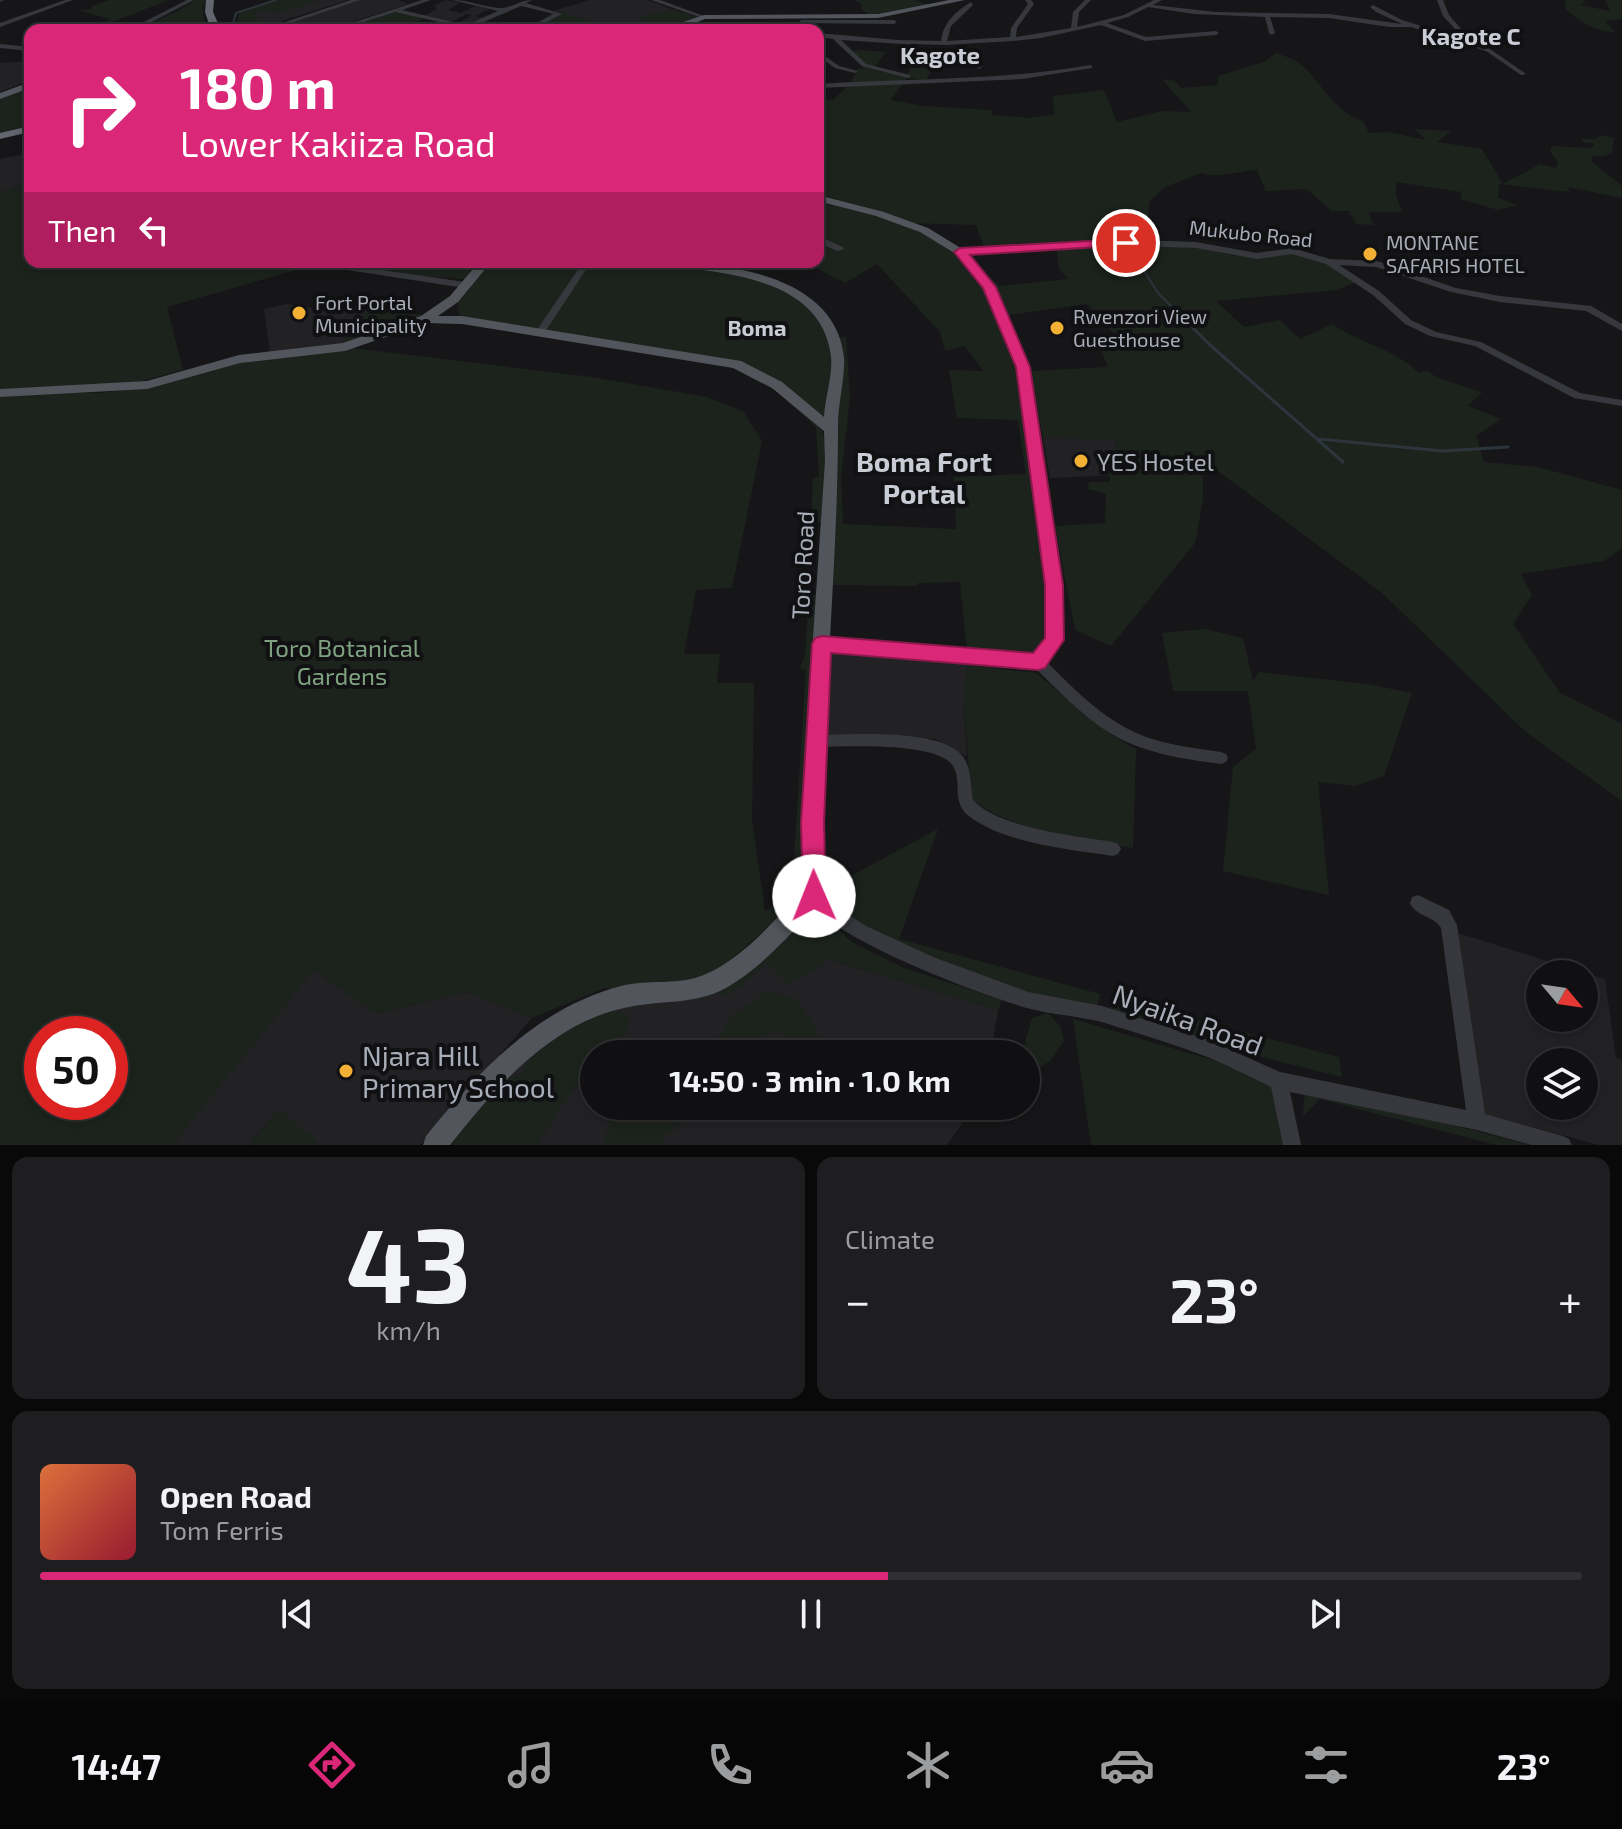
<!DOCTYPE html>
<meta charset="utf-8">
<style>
:root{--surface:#101012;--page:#1e1e20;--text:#f1f3f6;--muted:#9c9d9f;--line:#303032;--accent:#db2777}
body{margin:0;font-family:"Exo 2",sans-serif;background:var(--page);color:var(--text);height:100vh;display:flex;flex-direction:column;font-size:30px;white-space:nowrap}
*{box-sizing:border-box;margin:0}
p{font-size:26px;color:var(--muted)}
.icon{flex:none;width:44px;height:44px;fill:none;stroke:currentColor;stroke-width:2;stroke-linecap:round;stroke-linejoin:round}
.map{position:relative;height:1145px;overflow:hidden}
.sheet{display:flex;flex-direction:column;gap:12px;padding:12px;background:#09090a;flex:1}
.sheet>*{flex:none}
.guide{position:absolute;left:24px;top:24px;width:800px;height:244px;border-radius:16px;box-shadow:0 4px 12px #0003,0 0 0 2px var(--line);background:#db2777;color:#fff;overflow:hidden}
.needle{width:52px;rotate:119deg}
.tools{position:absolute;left:1526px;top:960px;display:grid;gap:16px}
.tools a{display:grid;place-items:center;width:72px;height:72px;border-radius:50%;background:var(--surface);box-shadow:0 4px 12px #0003,0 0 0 2px var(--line);font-size:40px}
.speed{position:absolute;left:24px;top:1016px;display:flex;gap:16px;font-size:40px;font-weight:700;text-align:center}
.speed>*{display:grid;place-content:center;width:104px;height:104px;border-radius:50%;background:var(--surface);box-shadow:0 4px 12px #0003,0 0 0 2px var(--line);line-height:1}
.speed .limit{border:12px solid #d22;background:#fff;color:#111}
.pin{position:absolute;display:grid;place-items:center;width:68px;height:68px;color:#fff;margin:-34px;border:4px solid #fff;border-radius:50%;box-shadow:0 2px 8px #0007}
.me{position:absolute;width:88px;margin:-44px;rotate:359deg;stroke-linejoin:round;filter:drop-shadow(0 0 6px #0008)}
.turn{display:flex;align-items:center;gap:28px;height:168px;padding:0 24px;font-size:36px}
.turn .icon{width:104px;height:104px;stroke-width:2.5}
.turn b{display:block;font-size:56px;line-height:68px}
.then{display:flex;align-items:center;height:76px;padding:0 24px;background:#0003;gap:16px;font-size:30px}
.big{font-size:60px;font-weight:700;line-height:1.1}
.sheet .card{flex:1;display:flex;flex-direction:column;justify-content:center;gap:12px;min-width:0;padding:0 28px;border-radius:16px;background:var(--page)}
.sheet .dial{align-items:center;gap:0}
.dial b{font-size:104px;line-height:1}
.song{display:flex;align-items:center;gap:24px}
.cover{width:96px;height:96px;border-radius:12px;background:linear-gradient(135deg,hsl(20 70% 55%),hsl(350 70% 35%))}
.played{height:8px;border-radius:4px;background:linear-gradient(90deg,var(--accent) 55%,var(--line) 55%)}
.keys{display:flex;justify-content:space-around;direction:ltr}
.heat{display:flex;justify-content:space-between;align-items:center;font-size:44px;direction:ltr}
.sheet .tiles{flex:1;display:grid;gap:12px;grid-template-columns:1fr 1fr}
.card:last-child{grid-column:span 2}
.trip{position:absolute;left:580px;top:1040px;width:460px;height:80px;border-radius:40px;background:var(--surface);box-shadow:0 4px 12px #0003,0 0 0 2px var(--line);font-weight:700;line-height:80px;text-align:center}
.menu{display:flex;height:128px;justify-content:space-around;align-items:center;background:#060607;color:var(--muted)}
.menu .icon{width:56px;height:56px}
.menu .selected{color:var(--accent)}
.menu b{font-size:36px;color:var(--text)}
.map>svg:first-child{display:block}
</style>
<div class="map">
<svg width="1622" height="1145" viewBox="0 0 1622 1145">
<rect width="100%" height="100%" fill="#161618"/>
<path fill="#222225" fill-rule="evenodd" d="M319 0H348L255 30H240L252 14 266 10 274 13 281 12Z
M358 0H399L408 4 326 30H291L280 25Z
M446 0 461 3 448 10 461 13 475 6 489 9 475 16 482 18 466 24H457L472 15 467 14 451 22 424 16 438 8 433 6Z
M590 0H647L672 9 641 17 646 22 642 28 632 30H620L553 11Z
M30 61V80L0 92V63Z
M30 153V181L0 192V159Z
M287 304 312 308 311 311H368L343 339 352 343 270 352 264 309Z
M1043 438 1115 439 1122 475 1050 478Z
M826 653 945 660 967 665 964 703 967 757 935 739 822 736Z
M1458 933 1605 979 1616 1058 1622 1060V1145H1599L1481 1113ZM1540 974H1584V1018H1540ZM1540 1062H1584V1106H1540Z
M786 947 998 1010 991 1054H594V1106H974L947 1145H435L533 1038Z
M314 970 376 1014 467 992 532 1018 420 1145H314L317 1142 279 1110 248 1145H181L175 1140Z"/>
<path fill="#1c231d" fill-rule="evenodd" d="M109 0H169L107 24 104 23 112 20 79 10 93 9 92 6Z
M196 0H206L202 8 205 22C185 35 157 30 134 30L176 12Z
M279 0H319C311 3 280 14 273 13 264 12 263 11 253 14L260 18 235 30 239 13Z
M854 0H916L928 5 869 15 861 8 863 5Z
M1566 0H1583L1585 2 1580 5 1610 11 1605 0H1622V19L1605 21 1615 32C1595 32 1579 22 1565 8Z
M672 9 698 17 678 26 679 30H632L642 28 646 23 640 17Z
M394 12 424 18 406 27 417 30 342 28Z
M560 12 620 30H526L553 13Z
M859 50 886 52 873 69 907 75 914 62 936 63 926 80 907 78 891 100 923 106 991 110 993 115 1030 118 1054 114 1053 96 1104 90 1117 122 1162 111 1191 112 1162 79 1175 81 1181 88 1218 85V76L1264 62 1276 53C1284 56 1293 58 1300 64 1321 81 1335 113 1363 121L1369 133 1389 132 1426 140 1414 129 1451 131 1437 142 1482 149 1503 184 1540 164 1556 168 1558 162 1550 151 1552 146 1591 148 1595 144 1582 142 1581 139H1595L1601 135 1614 138 1612 152 1605 156H1592V162L1622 186V198L1568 187 1569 192 1499 184 1498 198 1518 205 1498 210 1460 199 1462 192 1396 182V195L1402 212H1369L1373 225 1356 224 1349 211H1331L1307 189 1266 191 1257 170C1238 171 1218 179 1201 173L1165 187 1149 202 1148 238 994 245 985 249 976 225 908 223 894 215 818 194V100H833L850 84 859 68 864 69 850 51Z
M19 91 30 95V104L23 112 26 127 0 134V99Z
M30 181V262H324L167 307 183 370C160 376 138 383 115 385 76 388 38 385 0 390V192Z
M818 200 897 222 926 235 957 252 981 278 1021 373 1043 516 1050 637 1035 656 967 651 960 582 918 583 917 586 827 585 835 338 846 337 850 397 841 478 843 524 956 529 954 477 1026 474 1018 420 957 418 949 370 983 371 965 346 945 351 940 332 877 264 845 283 805 262H818V216L823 208 818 206Z
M1106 244 1188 246 1237 256 1262 257 1291 253 1323 262 1356 282 1336 290 1216 301 1244 327 1280 320 1300 339 1332 324C1361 344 1395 349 1419 373L1427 371 1438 378 1482 392 1468 406 1501 419 1476 436 1484 462 1538 467 1622 490V548L1604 561 1521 574 1532 595 1513 624 1560 693 1622 724V801L1527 733 1381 592 1203 460V499L1195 543 1111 646 1075 630 1055 526 1105 523 1106 494 1088 489 1089 482H1110L1109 470 1120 467 1115 439 1043 438 1031 371 1108 367 1095 336 1113 333 1087 304 1009 315 993 286 969 257 999 286 1069 279 1059 269 1057 250Z
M344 262C383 262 435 253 470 270V276L465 279 419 276Z
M487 262C569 262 761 248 817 313 824 322 832 341 835 352 839 367 828 407 825 424L751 369 587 339 589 332 585 338 471 321 459 314 457 299Z
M368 311 424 315 352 343 342 340Z
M343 347 592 377 707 397 743 411 762 441 732 588 696 590 684 654H720L717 683H754L752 820 765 911 792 890 806 670 800 668 805 655 809 595H819L809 866 803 891 792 905 710 979 628 990 604 988 532 1018 467 992 376 1014 314 970 176 1140 181 1145H0V396L46 392 102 393 151 386 239 359ZM42 1034H110V1102H42Z
M743 368C764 380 811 408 821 429 831 449 822 498 821 522H811L813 478 819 477 816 427 776 391 739 371Z
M1205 629 1243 638 1253 681 1259 672 1367 684 1412 693 1384 776 1355 786 1318 782 1329 895 1223 871 1233 767 1256 749 1248 691H1173L1162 633Z
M967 665 1036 673 1111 735 1136 749 1133 848C1078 837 1016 833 971 799L964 703Z
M938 829 899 939 1100 994 1096 1012C1028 994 902 963 850 917 840 908 835 899 830 887Z
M814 908 852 942 904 968 1002 1000 998 1010 827 959C816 972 801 975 789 986L767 964 730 995 711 994Z
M767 991 793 997 810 1018 826 1054H802L798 1043 776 1031 756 1039 747 1054H708L732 1016Z
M1113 998 1339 1057 1342 1077 1218 1046 1108 1013Z
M609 1007 631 1016C624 1041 624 1054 594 1054V1067L561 1106 538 1145H445L494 1080 520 1077 537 1045Z
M1048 1013 1061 1027 1064 1041 1051 1060 1038 1069 1023 1050 1032 1018Z
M1073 1019 1284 1081 1283 1145H1091Z
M1305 1087 1530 1145H1496L1320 1099 1303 1116Z
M613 1106H707L666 1135 663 1145H604Z
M279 1110 317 1141 314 1145H248Z"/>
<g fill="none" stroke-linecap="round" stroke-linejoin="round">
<path stroke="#2c353c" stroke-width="2" d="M231 30 236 13 276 0
M1141 266 1158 293 1176 311"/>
<path stroke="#2c353c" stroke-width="3" d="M1174 309 1210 345 1343 462
M1319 439 1442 451 1508 447"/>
<path fill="#37383d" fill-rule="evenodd" d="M0 0H4L1 2Z
M65 0H73L0 27V23Z
M187 0H194L136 30H128Z
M351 0H360L270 30H261Z
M422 0H431L402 10 466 25 498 11 452 0C469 0 483 7 499 8 510 9 520 0 532 0L526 3 562 14 531 30H523L554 14 521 6 465 30H457L461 27 395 12 339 30H330Z
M651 0H660L707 17 702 18Z
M1025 0H1031L1034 4 1017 28 1016 37 1071 28 1073 12 1085 0H1091L1079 12 1077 27 1124 15 1154 0H1162L1153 5 1216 12 1329 14 1402 24 1376 12 1370 7 1373 5 1402 20 1454 36 1456 30 1443 16 1437 0H1443L1449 15 1462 30 1460 39 1490 49 1526 74 1521 75 1486 51 1411 27H1389L1329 18 1270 17 1275 33 1272 35 1269 33 1265 17 1194 14 1148 7 1128 17 1107 23 1146 37 1216 31 1219 33 1216 35 1145 41 1101 25 1041 38 1013 41 945 45 908 44C932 54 959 51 981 66L982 67 979 69C953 56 929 57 903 46L902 44 841 40 866 64 910 75 911 76 908 78 862 66 833 39 818 37V33L898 40 941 41C943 23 956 11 971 2L973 5 951 26 947 41 1010 37 1011 28 1028 4Z
M801 20H894L897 22 894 24 799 23Z
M56 27 58 30H51Z
M0 44 30 47V51L0 48Z
M818 51 839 66 858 71 855 73 835 68 818 56Z
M1090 65 1092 66V68L1022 79 818 88V84C909 78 1000 81 1090 65Z
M818 236 843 247 844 249 837 251 818 242Z
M1110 239 1196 242 1257 253 1292 248 1330 259 1377 261 1456 288 1500 296 1591 306 1622 324V331L1586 311 1500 302 1451 292 1376 267 1339 265 1379 291 1411 320 1436 332 1481 342 1580 393 1622 400V406L1574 398 1475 346 1430 336 1405 324 1373 295 1326 264 1292 254 1257 259 1196 248 1110 245 960 255 956 252 960 249Z
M335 262H345L349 265 465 282 469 285 465 288 347 270Z
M583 262H591L543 335H537L535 333Z
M1038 657 1043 658C1072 687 1102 719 1141 735 1166 745 1194 748 1221 752L1226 754 1228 758 1226 762 1221 764C1182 759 1142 753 1108 732 1080 714 1057 689 1033 666L1032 662 1033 658Z
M815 735C849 735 943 727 964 758 972 770 970 787 973 800 998 828 1077 836 1113 842L1118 844 1121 849 1118 854 1113 856C1069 849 1007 844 970 817 950 802 963 782 953 766 937 741 843 747 815 747L810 745 808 741 810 737Z
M814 888 819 891 835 906 866 926 933 957 1028 992 1102 1006 1211 1041 1280 1072 1466 1110 1441 928C1434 916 1415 916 1410 903L1412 897 1418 895 1449 910 1457 925 1485 1114 1563 1136 1569 1139 1572 1145H1531L1477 1130 1290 1092 1301 1145H1283L1271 1087C1251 1077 1231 1067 1210 1058 1176 1045 1140 1034 1105 1023 1080 1016 1053 1015 1027 1008 982 995 824 937 806 896L809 891Z"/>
<path fill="#53555c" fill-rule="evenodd" d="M949 0H965L878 18 705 19 690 25V30H682L683 22 704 15 878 14Z
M30 82V88L0 99V93Z
M818 195 884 212 928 228 964 250 995 287 1030 367 1062 585 1063 640 1044 667 1038 669 829 652 824 741V896L821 903C789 934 760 971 720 991 689 1005 657 1000 624 1008 550 1024 495 1088 450 1145H423L426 1136C479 1071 537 1008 621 986 649 979 680 986 706 974 745 957 773 920 804 891L806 741 825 461 824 431 772 388 733 368 462 324 426 323 345 351 240 363 147 389 0 397V389L147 381 239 355 343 343 421 316 450 296 473 269 444 265 438 262H491L458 302 438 316H462L741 361 782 382 824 417C825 397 833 375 831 356 821 277 724 273 662 265L656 262C722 262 836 273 844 358 845 379 838 403 838 425 838 496 834 566 830 638L1034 654 1046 638V585L1016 367 983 288 956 254 920 232 876 216 818 201Z"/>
<path fill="#63666e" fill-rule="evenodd" d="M206 0H214L213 12 221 30H211L205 12Z
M30 126V132L0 139V133Z"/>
</g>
<path fill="#db2777" stroke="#8e194d" stroke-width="2" d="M1126 239 1132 243 1130 245 970 255 996 287 1030 367 1063 585 1064 640 1045 668 1038 670 831 653 824 823 826 896 823 904 814 908 806 904 803 896 801 823 812 644 815 638 822 636 1033 653 1045 638V585L1016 367 983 288 954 252 960 248Z"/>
<g fill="#f2b134" stroke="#111113" stroke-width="3">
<circle cx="1370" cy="254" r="8"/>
<circle cx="299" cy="313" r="8"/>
<circle cx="1057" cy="328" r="8"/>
<circle cx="1081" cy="461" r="8"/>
<circle cx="346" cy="1071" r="8"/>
</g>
<g text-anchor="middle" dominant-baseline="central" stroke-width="8" stroke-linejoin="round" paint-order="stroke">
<g font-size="20" fill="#a8adb8" stroke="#111113">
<text transform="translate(1251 233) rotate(6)">Mukubo Road</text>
</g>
<g font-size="20" fill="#a8adb8" stroke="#111113" text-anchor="start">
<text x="1386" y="242">MONTANE<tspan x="1386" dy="23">SAFARIS HOTEL</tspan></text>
<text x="315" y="302">Fort Portal<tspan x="315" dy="23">Municipality</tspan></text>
<text x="1073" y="316">Rwenzori View<tspan x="1073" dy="23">Guesthouse</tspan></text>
</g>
<g font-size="22" font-weight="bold" fill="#c9ccd4" stroke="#111113">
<text x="757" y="327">Boma</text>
</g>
<g font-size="24" font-weight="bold" fill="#c9ccd4" stroke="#111113">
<text x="1471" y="35">Kagote C</text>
<text x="940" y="54">Kagote</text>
</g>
<g font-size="24" fill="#a8adb8" stroke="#111113" text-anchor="start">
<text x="1097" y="461">YES Hostel</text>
</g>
<g font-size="24" fill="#a8adb8" stroke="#111113">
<text transform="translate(802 565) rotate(-87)">Toro Road</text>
</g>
<g font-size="24" fill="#7fa381" stroke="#111113">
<text x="342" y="647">Toro Botanical<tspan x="342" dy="28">Gardens</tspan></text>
</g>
<g font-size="28" font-weight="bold" fill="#c9ccd4" stroke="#111113">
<text x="924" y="461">Boma Fort<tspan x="924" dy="32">Portal</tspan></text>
</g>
<g font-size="28" fill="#a8adb8" stroke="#111113">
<text transform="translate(1188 1019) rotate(20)">Nyaika Road</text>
</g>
<g font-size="28" fill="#a8adb8" stroke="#111113" text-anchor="start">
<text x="362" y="1055">Njara Hill<tspan x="362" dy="32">Primary School</tspan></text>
</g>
</g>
</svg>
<div class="tools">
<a><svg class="needle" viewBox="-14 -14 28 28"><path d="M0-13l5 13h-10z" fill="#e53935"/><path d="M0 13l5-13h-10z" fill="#9c9d9f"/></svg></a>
<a><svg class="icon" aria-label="layers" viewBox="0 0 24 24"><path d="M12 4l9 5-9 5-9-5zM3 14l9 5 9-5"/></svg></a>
</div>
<div class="speed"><div class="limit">50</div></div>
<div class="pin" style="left:1126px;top:243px;background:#d93025"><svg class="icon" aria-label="arrive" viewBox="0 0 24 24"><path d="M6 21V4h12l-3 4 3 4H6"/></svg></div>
<svg class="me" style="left:814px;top:896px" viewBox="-20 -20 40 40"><circle r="19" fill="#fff"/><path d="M0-13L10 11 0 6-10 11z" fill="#db2777"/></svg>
<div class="trip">14:50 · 3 min · 1.0 km</div>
<div class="guide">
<div class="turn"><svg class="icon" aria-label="right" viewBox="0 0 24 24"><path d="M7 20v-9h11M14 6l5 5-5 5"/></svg><div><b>180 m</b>Lower Kakiiza Road</div></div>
<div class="then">Then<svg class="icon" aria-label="left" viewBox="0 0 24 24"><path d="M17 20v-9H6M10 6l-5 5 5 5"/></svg></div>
</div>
</div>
<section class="sheet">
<div class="tiles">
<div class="card dial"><b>43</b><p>km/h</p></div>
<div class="card"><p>Climate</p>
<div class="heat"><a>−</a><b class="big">23°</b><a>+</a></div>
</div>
<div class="card">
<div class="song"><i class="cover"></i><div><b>Open Road</b><p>Tom Ferris</p></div></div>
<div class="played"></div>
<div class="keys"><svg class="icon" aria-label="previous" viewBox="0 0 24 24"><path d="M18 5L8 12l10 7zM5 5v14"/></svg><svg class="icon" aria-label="pause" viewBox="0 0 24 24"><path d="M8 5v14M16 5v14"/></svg><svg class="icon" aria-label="next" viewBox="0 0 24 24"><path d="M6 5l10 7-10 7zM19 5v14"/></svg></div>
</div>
</div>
</section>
<nav class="menu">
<b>14:47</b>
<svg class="icon selected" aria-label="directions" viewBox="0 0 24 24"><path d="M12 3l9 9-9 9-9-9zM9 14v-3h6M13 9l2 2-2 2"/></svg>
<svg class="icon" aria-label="music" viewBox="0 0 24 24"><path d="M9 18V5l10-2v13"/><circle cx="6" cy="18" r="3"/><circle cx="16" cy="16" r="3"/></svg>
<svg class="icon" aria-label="phone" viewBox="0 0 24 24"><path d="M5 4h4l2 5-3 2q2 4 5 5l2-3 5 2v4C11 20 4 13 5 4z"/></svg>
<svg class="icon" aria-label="climate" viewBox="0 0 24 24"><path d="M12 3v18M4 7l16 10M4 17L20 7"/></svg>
<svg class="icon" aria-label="car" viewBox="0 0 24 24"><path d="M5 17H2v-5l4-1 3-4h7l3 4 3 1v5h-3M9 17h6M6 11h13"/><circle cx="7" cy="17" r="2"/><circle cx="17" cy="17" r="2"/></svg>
<svg class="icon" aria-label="filters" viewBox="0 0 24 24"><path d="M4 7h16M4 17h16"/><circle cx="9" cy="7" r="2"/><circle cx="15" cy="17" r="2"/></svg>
<b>23°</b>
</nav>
